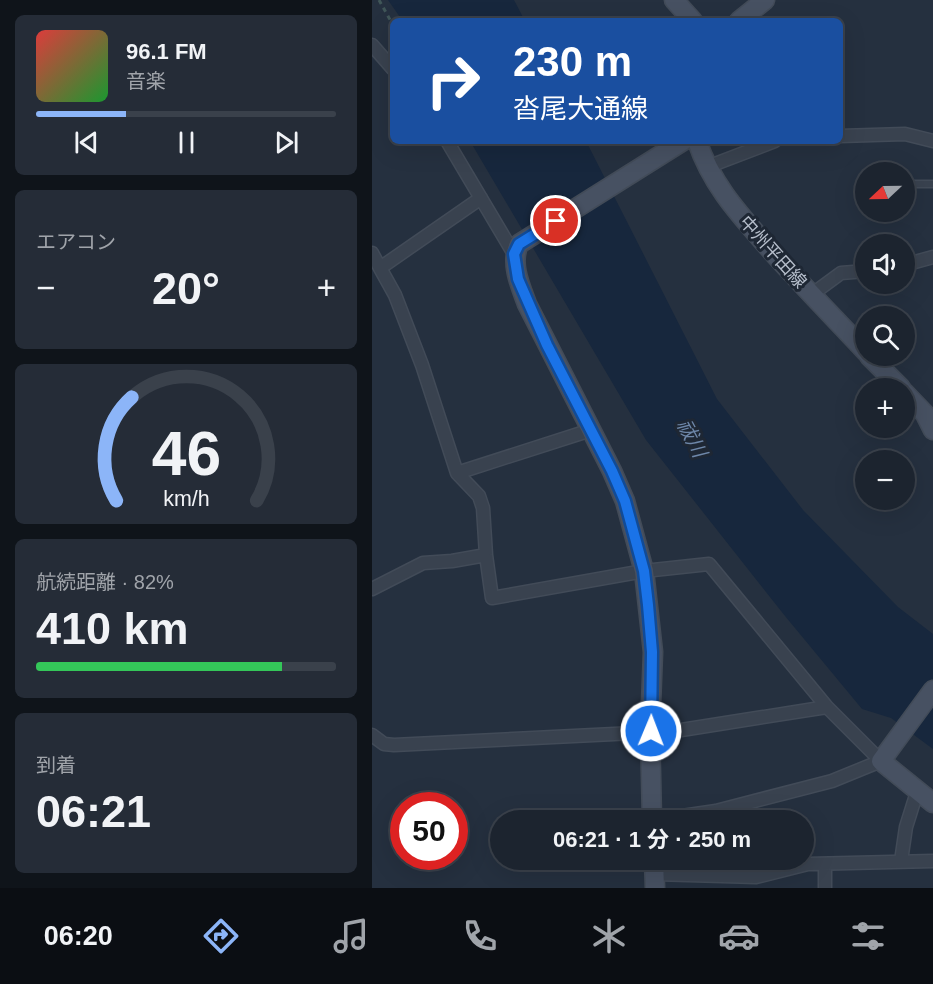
<!DOCTYPE html>
<html lang="ja">
<meta charset="utf-8">
<style>
:root{--surface:#1c242f;--page:#252c37;--text:#f1f3f6;--muted:#a0a4aa;--line:#3a414b;--accent:#8cb5f8}
body{margin:0;font-family:Arial,"Noto Sans JP",sans-serif;background:var(--page);color:var(--text);height:100vh;display:flex;flex-direction:column;font-size:22px;white-space:nowrap}
*{box-sizing:border-box;margin:0}
p{font-size:20px;color:var(--muted)}
.icon{flex:none;width:33px;height:33px;fill:none;stroke:currentColor;stroke-width:2;stroke-linecap:round;stroke-linejoin:round}
.map{position:relative;flex:1;overflow:hidden}
.panel{display:flex;flex-direction:column;gap:15px;padding:15px;background:#0f141a;width:372px}
.panel>*{flex:none}
.hud{position:absolute;left:18px;top:18px;width:453px;height:126px;border-radius:9px;box-shadow:0 6px 24px #0002,0 0 0 2px var(--line);background:#1a4fa0;color:#fff;overflow:hidden}
.needle{width:39px;rotate:248deg}
.controls{position:absolute;left:483px;top:162px;display:grid;gap:12px}
.controls a{display:grid;place-items:center;width:60px;height:60px;border-radius:50%;background:var(--surface);box-shadow:0 6px 24px #0002,0 0 0 2px var(--line);font-size:30px}
.speed{position:absolute;left:18px;top:792px;display:flex;gap:12px;font-size:30px;font-weight:700;text-align:center}
.speed>*{display:grid;place-content:center;width:78px;height:78px;border-radius:50%;background:var(--surface);box-shadow:0 6px 24px #0002,0 0 0 2px var(--line);line-height:1}
.speed .limit{border:9px solid #d22;background:#fff;color:#111}
.pin{position:absolute;display:grid;place-items:center;width:51px;height:51px;color:#fff;margin:-26px;border:3px solid #fff;border-radius:50%;box-shadow:0 2px 6px #0007}
.me{position:absolute;width:66px;margin:-33px;rotate:1deg;stroke-linejoin:round;filter:drop-shadow(0 0 4px #0008)}
.turn{display:flex;align-items:center;gap:21px;height:126px;padding:0 24px;font-size:27px}
.turn .icon{width:78px;height:78px;stroke-width:2.5}
.turn b{display:block;font-size:42px;line-height:51px}
.big{font-size:45px;font-weight:700;line-height:1.1}
.panel .widget{flex:1;display:flex;flex-direction:column;justify-content:center;gap:9px;min-width:0;padding:0 21px;border-radius:9px;background:var(--page)}
.panel .dial{align-items:center;gap:0}
.dial svg{height:156px;overflow:visible;fill:none;stroke:var(--line);stroke-width:7;stroke-linecap:round;text-anchor:middle}
.dial text{fill:var(--text);stroke:none}
.song{display:flex;align-items:center;gap:18px}
.cover{width:72px;height:72px;border-radius:9px;background:linear-gradient(135deg,hsl(0 70% 55%),hsl(130 70% 35%))}
.played{height:6px;border-radius:3px;background:linear-gradient(90deg,var(--accent) 30%,var(--line) 30%)}
.keys{display:flex;justify-content:space-around;direction:ltr}
.heat{display:flex;justify-content:space-between;align-items:center;font-size:33px;direction:ltr}
.charge{height:9px;border-radius:4px;background:linear-gradient(90deg,#34c759 82%,var(--line) 0)}
.trip{position:absolute;left:118px;top:810px;width:324px;height:60px;border-radius:30px;background:var(--surface);box-shadow:0 6px 24px #0002,0 0 0 2px var(--line);font-weight:700;line-height:60px;text-align:center}
.dock{display:flex;height:96px;justify-content:space-around;align-items:center;background:#0b0e13;color:var(--muted)}
.dock .icon{width:42px;height:42px}
.dock .selected{color:var(--accent)}
.dock b{font-size:27px;color:var(--text)}
main{display:flex;flex:1;min-height:0}
.map>svg:first-child{display:block}
</style>
<main>
<section class="panel">
<div class="widget">
<div class="song"><i class="cover"></i><div><b>96.1 FM</b><p>音楽</p></div></div>
<div class="played"></div>
<div class="keys"><svg class="icon" aria-label="previous" viewBox="0 0 24 24"><path d="M18 5L8 12l10 7zM5 5v14"/></svg><svg class="icon" aria-label="pause" viewBox="0 0 24 24"><path d="M8 5v14M16 5v14"/></svg><svg class="icon" aria-label="next" viewBox="0 0 24 24"><path d="M6 5l10 7-10 7zM19 5v14"/></svg></div>
</div>
<div class="widget"><p>エアコン</p>
<div class="heat"><a>−</a><b class="big">20°</b><a>+</a></div>
</div>
<div class="widget dial"><svg viewBox="0 0 100 80">
<path d="M14 69A42 42 0 1 1 86 69"/>
<path d="M14 69A42 42 0 0 1 22 16" stroke="#8cb5f8"/>
<text x="50" y="56" font-size="32" font-weight="700">46</text>
<text x="50" y="72" font-size="11">km/h</text>
</svg></div>
<div class="widget"><p>航続距離 · 82%</p><b class="big">410 km</b><div class="charge"></div></div>
<div class="widget"><p>到着</p><b class="big">06:21</b></div>
</section>
<div class="map">
<svg width="561" height="888" viewBox="0 0 561 888">
<rect width="100%" height="100%" fill="#25303f"/>
<path fill="#17273d" d="M16 0H142L153 21H43L41 17 30 20Z
M98 141H214L345 399 431 510 526 607 561 634V749L519 718 490 709 413 616 274 440Z"/>
<g fill="none" stroke-linecap="round" stroke-linejoin="round">
<defs>
<path id="lane" d="M538 184H561"/>
<path id="street" d="M0 45 21 69
M468 136 533 134 561 141
M75 141 142 254
M335 167 403 141
M109 198 8 268 23 295 50 365 85 473 107 496 111 508 114 555 120 598 272 571 337 564 455 707 509 761 460 781 344 811 283 820
M0 253 8 268
M532 265 561 257
M439 295 469 273 494 271
M85 473 219 430
M0 589 51 563 80 561 114 555
M0 735 12 744 22 745 303 731 455 707
M529 861 534 827 545 792
M282 874 384 877 436 864 561 861
M453 888V864"/>
<path id="secondary" d="M302 0 321 21
M367 21 393 0
M325 141C341 188 370 217 402 254 432 287 463 319 494 352
M497 356 529 388
M532 392 553 414 561 430
M561 690 509 761 561 803
M280 820 278 731 281 652 272 571 253 501 240 471 155 304C148 285 138 263 147 244L311 141
M282 860 283 888"/>
</defs>
<use href="#lane" stroke="#424b58" stroke-width="9"/>
<use href="#street" stroke="#424b58" stroke-width="15"/>
<use href="#secondary" stroke="#424b58" stroke-width="21"/>
<path stroke="#405658" stroke-width="3" stroke-dasharray="4.5 4.5" stroke-linecap="butt" d="M7 0 21 25"/>
<use href="#lane" stroke="#39424f" stroke-width="6"/>
<use href="#street" stroke="#39424f" stroke-width="12"/>
<use href="#secondary" stroke="#475162" stroke-width="18"/>
</g>
<g fill="none" stroke-linecap="round" stroke-linejoin="round">
<defs>
<path id="route" d="M184 221 147 244 142 254 146 279 175 345 240 471 253 501 272 571 276 605 280 652 279 731"/>
</defs>
<use href="#route" stroke="#114b97" stroke-width="15"/>
<use href="#route" stroke="#1a73e8" stroke-width="10"/>
</g>
<g text-anchor="middle" dominant-baseline="central" stroke-width="6" stroke-linejoin="round" paint-order="stroke">
<g font-size="18" fill="#b5bdca" stroke="#1e2734">
<text transform="translate(401 252) rotate(48)">中州平田線</text>
</g>
<g font-size="20" font-style="italic" fill="#6e87a9" stroke="#1e2734">
<text transform="translate(320 438) rotate(62)">祓川</text>
</g>
</g>
</svg>
<div class="controls">
<a><svg class="needle" viewBox="-14 -14 28 28"><path d="M0-13l5 13h-10z" fill="#e53935"/><path d="M0 13l5-13h-10z" fill="#a0a4aa"/></svg></a>
<a><svg class="icon" aria-label="sound" viewBox="0 0 24 24"><path d="M4 9h4l5-4v14l-5-4H4zM17 9q2 3 0 6"/></svg></a>
<a><svg class="icon" aria-label="search" viewBox="0 0 24 24"><circle cx="10" cy="10" r="6"/><path d="M15 15l6 6"/></svg></a>
<a>+</a>
<a>−</a>
</div>
<div class="speed"><div class="limit">50</div></div>
<div class="pin" style="left:184px;top:221px;background:#d93025"><svg class="icon" aria-label="arrive" viewBox="0 0 24 24"><path d="M6 21V4h12l-3 4 3 4H6"/></svg></div>
<svg class="me" style="left:279px;top:731px" viewBox="-20 -20 40 40"><circle r="17" fill="#1a73e8" stroke="#fff" stroke-width="3"/><path d="M0-11L8 9 0 5-8 9z" fill="#fff"/></svg>
<div class="trip">06:21 · 1 分 · 250 m</div>
<div class="hud">
<div class="turn"><svg class="icon" aria-label="right" viewBox="0 0 24 24"><path d="M7 20v-9h11M14 6l5 5-5 5"/></svg><div><b>230 m</b>沓尾大通線</div></div>
</div>
</div>
</main>
<nav class="dock">
<b>06:20</b>
<svg class="icon selected" aria-label="directions" viewBox="0 0 24 24"><path d="M12 3l9 9-9 9-9-9zM9 14v-3h6M13 9l2 2-2 2"/></svg>
<svg class="icon" aria-label="music" viewBox="0 0 24 24"><path d="M9 18V5l10-2v13"/><circle cx="6" cy="18" r="3"/><circle cx="16" cy="16" r="3"/></svg>
<svg class="icon" aria-label="phone" viewBox="0 0 24 24"><path d="M5 4h4l2 5-3 2q2 4 5 5l2-3 5 2v4C11 20 4 13 5 4z"/></svg>
<svg class="icon" aria-label="climate" viewBox="0 0 24 24"><path d="M12 3v18M4 7l16 10M4 17L20 7"/></svg>
<svg class="icon" aria-label="car" viewBox="0 0 24 24"><path d="M5 17H2v-5l4-1 3-4h7l3 4 3 1v5h-3M9 17h6M6 11h13"/><circle cx="7" cy="17" r="2"/><circle cx="17" cy="17" r="2"/></svg>
<svg class="icon" aria-label="filters" viewBox="0 0 24 24"><path d="M4 7h16M4 17h16"/><circle cx="9" cy="7" r="2"/><circle cx="15" cy="17" r="2"/></svg>
</nav>
